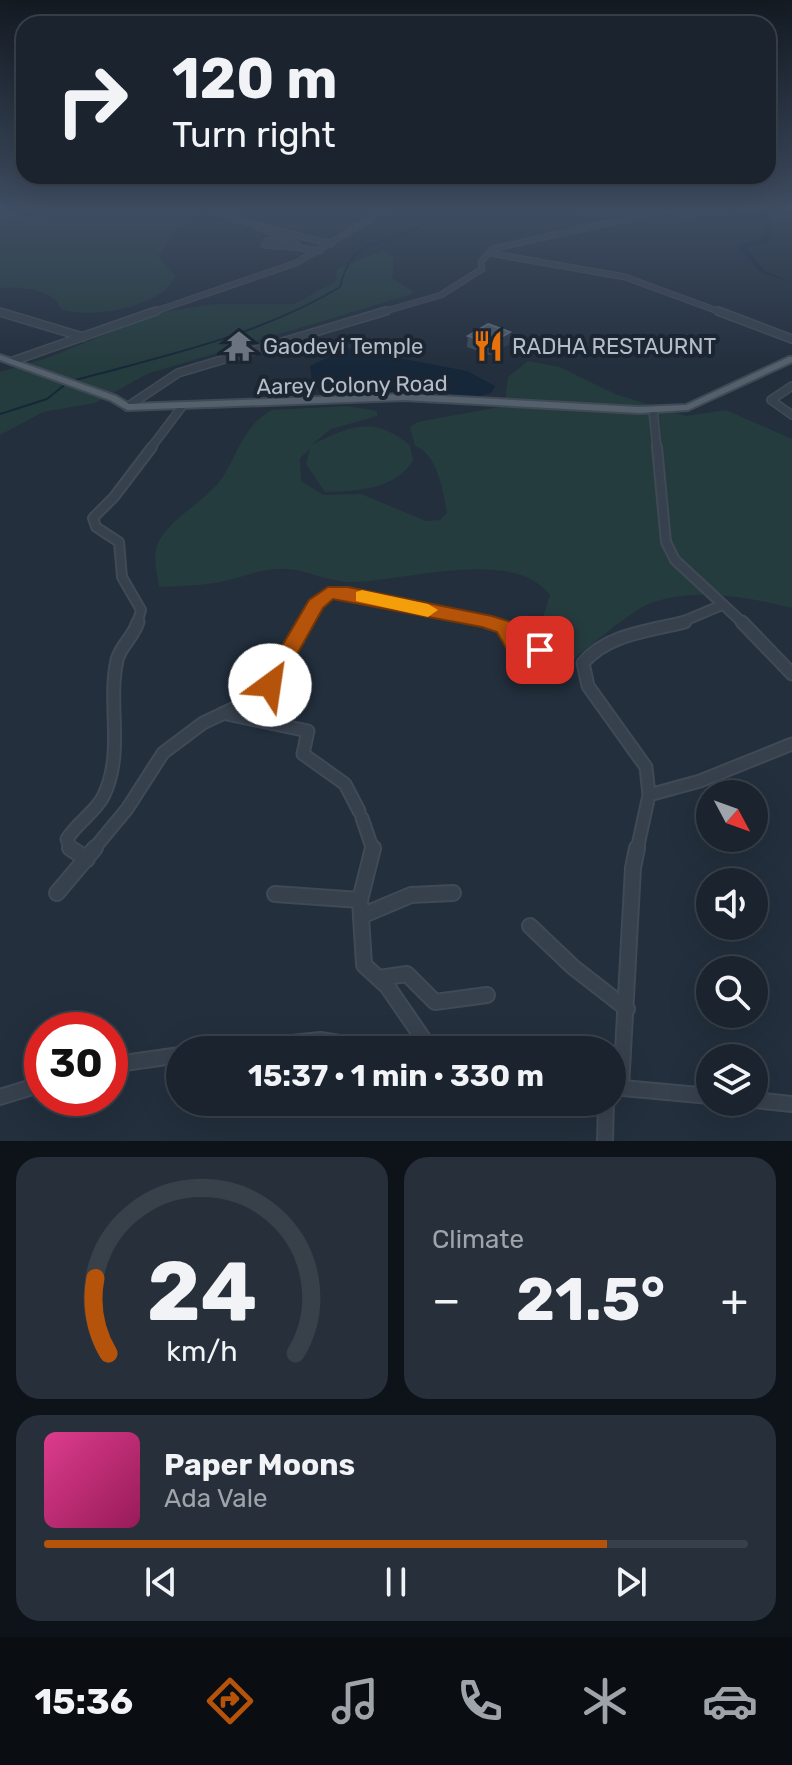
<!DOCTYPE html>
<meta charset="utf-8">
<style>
:root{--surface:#1a232e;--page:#272f3a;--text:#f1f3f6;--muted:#9fa4aa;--line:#38404a;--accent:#b45309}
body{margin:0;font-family:Rubik,sans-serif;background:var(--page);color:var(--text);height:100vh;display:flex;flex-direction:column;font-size:30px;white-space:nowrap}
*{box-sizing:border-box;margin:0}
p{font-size:26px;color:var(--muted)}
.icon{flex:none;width:44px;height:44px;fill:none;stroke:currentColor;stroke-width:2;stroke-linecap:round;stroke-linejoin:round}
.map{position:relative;height:1141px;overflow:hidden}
.panel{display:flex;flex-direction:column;gap:16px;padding:16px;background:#0e1319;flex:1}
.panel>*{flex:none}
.banner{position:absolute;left:16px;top:16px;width:760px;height:168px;border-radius:24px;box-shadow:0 8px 32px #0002,0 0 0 2px var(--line);background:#1a232e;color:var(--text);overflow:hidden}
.needle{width:52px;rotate:131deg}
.fabs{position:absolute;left:696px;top:780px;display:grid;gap:16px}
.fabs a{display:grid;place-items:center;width:72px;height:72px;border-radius:50%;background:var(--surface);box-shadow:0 8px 32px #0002,0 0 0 2px var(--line);font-size:40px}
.speed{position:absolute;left:24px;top:1012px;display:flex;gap:16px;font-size:40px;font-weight:700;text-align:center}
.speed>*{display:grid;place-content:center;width:104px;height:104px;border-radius:50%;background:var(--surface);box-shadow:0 8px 32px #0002,0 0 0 2px var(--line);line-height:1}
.speed .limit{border:12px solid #d22;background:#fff;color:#111}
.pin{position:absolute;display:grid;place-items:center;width:68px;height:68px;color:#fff;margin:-34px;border-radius:16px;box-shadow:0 4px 12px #0006}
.me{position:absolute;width:88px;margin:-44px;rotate:31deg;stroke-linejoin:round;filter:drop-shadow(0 0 6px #0008)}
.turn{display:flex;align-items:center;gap:28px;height:168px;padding:0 24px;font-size:36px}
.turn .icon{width:104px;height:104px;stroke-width:2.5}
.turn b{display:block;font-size:56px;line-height:68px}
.big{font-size:60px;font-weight:700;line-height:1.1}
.panel .card{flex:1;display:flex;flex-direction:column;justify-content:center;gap:12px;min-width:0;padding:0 28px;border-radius:24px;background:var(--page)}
.panel .dial{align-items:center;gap:0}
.dial svg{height:208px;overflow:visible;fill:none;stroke:var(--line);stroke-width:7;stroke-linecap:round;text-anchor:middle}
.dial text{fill:var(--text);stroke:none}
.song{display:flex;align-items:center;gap:24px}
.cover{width:96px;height:96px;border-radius:12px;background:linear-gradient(135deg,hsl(330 70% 55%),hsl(330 70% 35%))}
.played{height:8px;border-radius:4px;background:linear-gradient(90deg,var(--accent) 80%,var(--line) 80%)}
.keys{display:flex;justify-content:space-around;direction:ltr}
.heat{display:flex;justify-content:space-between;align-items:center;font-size:44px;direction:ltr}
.panel .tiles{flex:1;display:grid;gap:16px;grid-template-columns:1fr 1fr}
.card:last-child{grid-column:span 2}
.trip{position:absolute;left:166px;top:1036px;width:460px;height:80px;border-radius:40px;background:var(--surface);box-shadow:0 8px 32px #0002,0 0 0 2px var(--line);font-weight:700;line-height:80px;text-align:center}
.tabs{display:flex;height:128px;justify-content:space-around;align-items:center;background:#0a0e12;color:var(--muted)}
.tabs .icon{width:56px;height:56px}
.tabs .active{color:var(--accent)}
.tabs b{font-size:36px;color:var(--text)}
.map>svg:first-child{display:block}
</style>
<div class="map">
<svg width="792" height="1141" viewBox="0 0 792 1141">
<rect width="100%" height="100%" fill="#232f3d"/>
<path fill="#253c3e" d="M0 208H204L175 230 158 256 175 276C165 307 89 320 61 309 53 288 21 287 0 288Z
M574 208H741L699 219 658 224 614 216 588 218 573 212Z
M384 250 394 258 392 278 414 292 409 295 147 374 95 403 43 412 0 435V372L47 358 161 312 216 304H294L335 282 337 269Z
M528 361 560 367 615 394 686 416 726 410 792 439V608C749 597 694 587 651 603 631 610 577 657 556 673L541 669 530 659 550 595C514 546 402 582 351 582 328 582 308 570 286 569 263 567 237 580 214 583 196 586 177 586 159 587 157 570 151 554 160 539 175 515 206 501 222 478 238 454 244 424 272 410L347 406 377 411V416L331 429 311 445C351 427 370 414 410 445L413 461C394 490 357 491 325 492L306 464 310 449 300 458 301 481 324 495 361 494 426 521 440 520 447 513C443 491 437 453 415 446L410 427 418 422 499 407 505 403 508 377Z"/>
<path fill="#16273a" d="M758 208H766L774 231 767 243 747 248 765 271 792 282 761 273 737 246 764 236 765 222Z
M347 348 467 371 495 386 491 393 469 399 320 392 312 380 310 366Z"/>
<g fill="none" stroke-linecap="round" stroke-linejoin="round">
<path stroke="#16273a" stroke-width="2" d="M72 381C163 356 259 336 340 287 352 237 375 249 413 230 426 223 437 214 451 208
M0 414 47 399 67 383"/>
<defs>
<path id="minor-far4" d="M229 208 218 213 251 224
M0 218 26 208
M264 245 293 247 267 240
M320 251 293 247 297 244 251 224 332 244
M489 253 625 277 723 313
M0 312 5 313
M150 313 296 263 389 208
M379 313 441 295 482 269 481 262 492 249 675 208"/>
<path id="minor-far3" d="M718 311 792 339
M0 312 83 337
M13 361 156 311
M792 386 771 400 792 415
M127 407 178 373 386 311
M653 410 657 449
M150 449 181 408"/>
<path id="minor-far2" d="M657 447 666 542 675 560 744 624
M137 624 141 610 122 577 119 542 96 527 93 518 114 497 152 447
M305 624 316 604 328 593H348L494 624
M677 624 722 605"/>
<path id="minor-far1" d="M487 622 504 627 513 643 567 657
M742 622 792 674
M227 714 308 731 303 754 345 784 359 811
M649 795 700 781 792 744
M362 818 373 850
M71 850 67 839C77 823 95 812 103 797 125 753 107 705 117 660 120 647 134 636 138 622
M93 850 127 809 163 753 203 723 260 696 306 622
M637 850 649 795 646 767 588 686 583 663C607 634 650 631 685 622"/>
<path id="minor" d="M70 848 87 859
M373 848 360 900 364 965 387 986 431 1050
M57 893 95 848
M275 894 360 900
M361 916 411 895 453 893
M530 926 573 967 627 1009
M379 978 407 974 435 1002 487 995
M226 1050 320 1040 383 1050
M110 1065 180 1055
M612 1087 710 1096
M621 1088 633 868 637 848
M0 1097 42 1084
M754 1100 792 1104
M605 1141 606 1102"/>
<path id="major" d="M0 355 116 396 129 404 404 394 639 407 686 405 789 357H792V362L688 410 639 413 404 400 127 410 110 400 0 360Z"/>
</defs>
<use href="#minor-far4" stroke="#404a56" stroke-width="7"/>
<use href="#minor-far3" stroke="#404a56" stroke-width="10"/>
<use href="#minor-far2" stroke="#404a56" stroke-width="12"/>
<use href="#minor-far1" stroke="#404a56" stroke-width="15"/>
<use href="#minor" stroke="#404a56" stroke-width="18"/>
<use href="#major" stroke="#404a56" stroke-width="4"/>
<use href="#minor-far4" stroke="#37414d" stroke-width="5"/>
<use href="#minor-far3" stroke="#37414d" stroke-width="7"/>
<use href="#minor-far2" stroke="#37414d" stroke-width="8"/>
<use href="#minor-far1" stroke="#37414d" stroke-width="11"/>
<use href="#minor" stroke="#37414d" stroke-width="14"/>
<use href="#major" fill="#55606d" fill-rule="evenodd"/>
</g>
<path fill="#3b4a59" d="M510 332 509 344 490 355 467 347 468 336Z"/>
<path fill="#2c3a49" d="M510 332 509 344 490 355 491 343Z"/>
<path fill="#485665" stroke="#596675" stroke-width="2" d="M488 324 510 332 491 343 468 336Z"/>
<linearGradient id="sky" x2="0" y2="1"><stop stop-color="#131a22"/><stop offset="0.57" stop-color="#3f4d62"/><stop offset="1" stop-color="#3f4d62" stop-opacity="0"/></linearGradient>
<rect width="792" height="367" fill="url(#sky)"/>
<path fill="#b45309" stroke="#753606" stroke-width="2" d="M328 587H348L492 616 511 622 520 638 548 645 551 650 540 657 506 648 497 632 482 627 333 599 323 608 277 690H263L259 685 309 600Z"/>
<path fill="#f59e0b" d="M362 590 428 604 438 610 428 617 356 601V592Z"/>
<defs>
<symbol id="temple-bare" viewBox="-9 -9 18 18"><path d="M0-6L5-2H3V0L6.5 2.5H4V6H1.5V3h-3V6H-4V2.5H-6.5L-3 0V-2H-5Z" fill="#6b7280" stroke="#1c2632" stroke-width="2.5" paint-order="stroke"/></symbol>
<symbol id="restaurant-bare" viewBox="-9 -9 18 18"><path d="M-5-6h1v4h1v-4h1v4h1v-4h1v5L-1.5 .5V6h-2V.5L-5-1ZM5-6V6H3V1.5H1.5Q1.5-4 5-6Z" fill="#e8710a" stroke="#1c2632" stroke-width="2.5" paint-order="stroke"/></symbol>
</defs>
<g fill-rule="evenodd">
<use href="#temple-bare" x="217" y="324" width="44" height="44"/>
<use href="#restaurant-bare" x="466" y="324" width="44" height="44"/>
</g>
<g text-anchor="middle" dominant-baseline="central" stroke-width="8" stroke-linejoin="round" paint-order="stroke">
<g font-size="22" fill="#b3bcc8" stroke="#1c2632" text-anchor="start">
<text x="263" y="346">Gaodevi Temple</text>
<text x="512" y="346">RADHA RESTAURNT</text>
</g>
<g font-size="22" fill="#b3bcc8" stroke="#1c2632">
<text transform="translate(352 385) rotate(-1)">Aarey Colony Road</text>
</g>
</g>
</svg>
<div class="fabs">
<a><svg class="needle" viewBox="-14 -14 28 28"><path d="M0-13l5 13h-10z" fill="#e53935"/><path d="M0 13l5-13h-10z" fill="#9fa4aa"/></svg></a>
<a><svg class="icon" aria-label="sound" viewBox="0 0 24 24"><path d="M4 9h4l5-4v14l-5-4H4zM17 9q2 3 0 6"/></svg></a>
<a><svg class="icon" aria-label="search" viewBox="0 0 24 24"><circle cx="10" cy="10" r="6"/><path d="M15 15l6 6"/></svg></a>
<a><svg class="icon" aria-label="layers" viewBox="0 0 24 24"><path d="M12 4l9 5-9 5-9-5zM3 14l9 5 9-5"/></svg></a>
</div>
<div class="speed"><div class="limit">30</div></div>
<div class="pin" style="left:540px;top:650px;background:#d93025"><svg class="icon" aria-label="arrive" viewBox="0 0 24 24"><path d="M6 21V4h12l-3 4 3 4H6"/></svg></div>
<svg class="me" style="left:270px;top:685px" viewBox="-20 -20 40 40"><circle r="19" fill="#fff"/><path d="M0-13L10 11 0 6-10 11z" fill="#b45309"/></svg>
<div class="trip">15:37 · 1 min · 330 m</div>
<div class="banner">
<div class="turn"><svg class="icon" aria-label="right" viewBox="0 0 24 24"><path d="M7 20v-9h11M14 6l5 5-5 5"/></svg><div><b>120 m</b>Turn right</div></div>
</div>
</div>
<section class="panel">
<div class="tiles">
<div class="card dial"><svg viewBox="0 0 100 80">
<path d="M14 69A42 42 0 1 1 86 69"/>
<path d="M14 69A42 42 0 0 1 9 40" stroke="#b45309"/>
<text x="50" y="56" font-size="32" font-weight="700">24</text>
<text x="50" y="72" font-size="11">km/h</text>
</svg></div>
<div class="card"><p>Climate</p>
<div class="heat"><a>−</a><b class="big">21.5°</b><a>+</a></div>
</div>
<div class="card">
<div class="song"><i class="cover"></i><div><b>Paper Moons</b><p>Ada Vale</p></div></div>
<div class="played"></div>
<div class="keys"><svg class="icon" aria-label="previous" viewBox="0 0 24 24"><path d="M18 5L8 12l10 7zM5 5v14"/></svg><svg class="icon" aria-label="pause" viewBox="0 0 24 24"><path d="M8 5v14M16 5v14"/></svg><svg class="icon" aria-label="next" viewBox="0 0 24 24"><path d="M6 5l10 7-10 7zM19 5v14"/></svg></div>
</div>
</div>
</section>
<nav class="tabs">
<b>15:36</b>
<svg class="icon active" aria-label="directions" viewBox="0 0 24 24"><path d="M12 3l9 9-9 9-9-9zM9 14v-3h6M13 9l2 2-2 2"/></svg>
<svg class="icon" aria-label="music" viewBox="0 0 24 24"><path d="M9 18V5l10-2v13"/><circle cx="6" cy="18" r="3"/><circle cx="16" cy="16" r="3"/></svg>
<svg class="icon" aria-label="phone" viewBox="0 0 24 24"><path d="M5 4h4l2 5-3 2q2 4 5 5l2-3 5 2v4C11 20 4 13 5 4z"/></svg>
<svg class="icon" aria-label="climate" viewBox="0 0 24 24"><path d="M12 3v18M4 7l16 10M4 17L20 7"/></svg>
<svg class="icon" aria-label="car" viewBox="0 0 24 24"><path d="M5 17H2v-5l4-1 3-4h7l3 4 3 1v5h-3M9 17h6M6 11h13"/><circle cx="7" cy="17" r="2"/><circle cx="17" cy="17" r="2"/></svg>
</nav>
